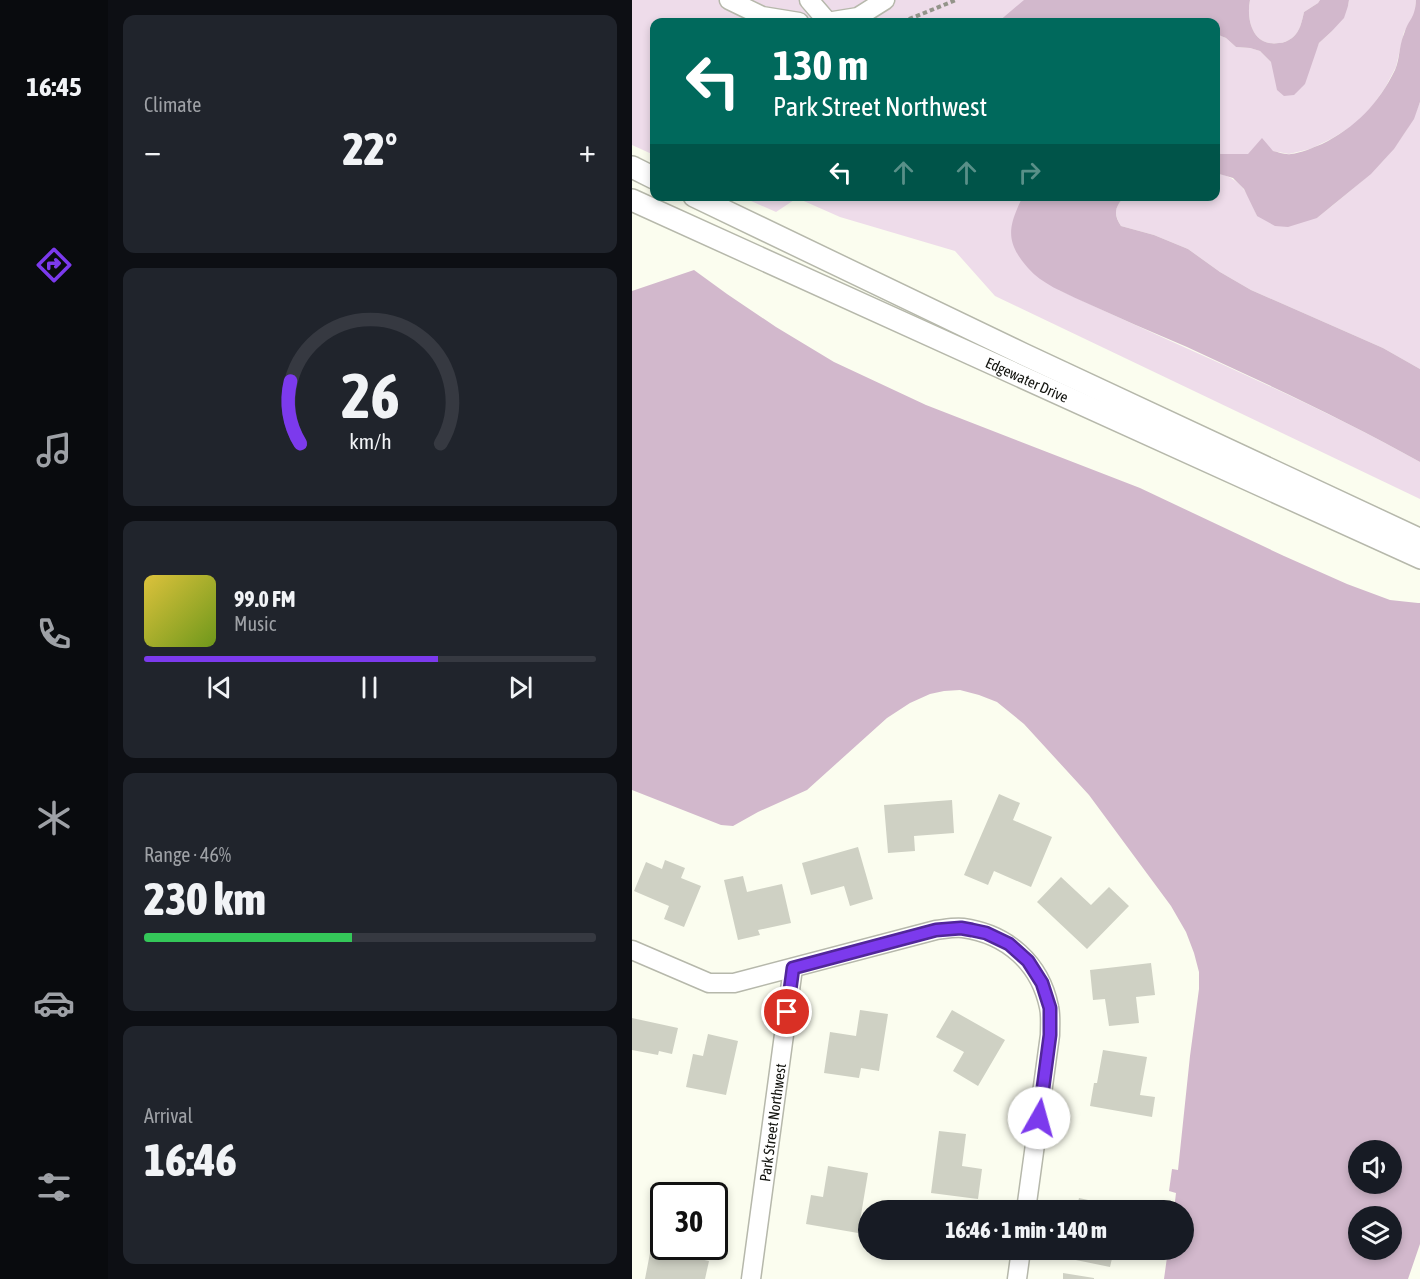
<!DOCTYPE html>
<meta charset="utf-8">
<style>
:root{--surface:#171b24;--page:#20242c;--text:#f1f3f6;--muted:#9ea1a6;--line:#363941;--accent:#7c3aed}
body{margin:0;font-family:"Asap Condensed",sans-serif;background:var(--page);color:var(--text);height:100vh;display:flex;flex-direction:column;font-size:22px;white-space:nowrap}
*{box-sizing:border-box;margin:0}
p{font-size:20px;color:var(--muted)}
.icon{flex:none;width:33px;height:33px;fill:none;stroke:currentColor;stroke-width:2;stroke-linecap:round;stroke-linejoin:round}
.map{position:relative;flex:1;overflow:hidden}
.drawer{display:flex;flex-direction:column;gap:15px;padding:15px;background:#0d0f14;width:524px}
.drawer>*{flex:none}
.banner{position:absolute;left:18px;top:18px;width:570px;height:183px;border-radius:12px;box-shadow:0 3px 9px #0003;background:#00695c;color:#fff;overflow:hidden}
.tools{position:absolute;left:716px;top:1140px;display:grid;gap:12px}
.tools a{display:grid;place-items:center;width:54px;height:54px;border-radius:50%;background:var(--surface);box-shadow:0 3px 9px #0003;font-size:30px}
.speed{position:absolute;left:18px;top:1182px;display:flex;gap:12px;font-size:30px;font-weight:700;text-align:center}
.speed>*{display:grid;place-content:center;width:78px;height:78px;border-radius:50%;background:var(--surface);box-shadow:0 3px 9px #0003;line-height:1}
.speed .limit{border:3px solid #111;border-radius:9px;background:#fff;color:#111}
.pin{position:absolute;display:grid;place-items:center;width:51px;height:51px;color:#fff;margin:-26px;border:3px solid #fff;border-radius:50%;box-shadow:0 2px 6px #0007}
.me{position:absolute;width:66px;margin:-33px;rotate:7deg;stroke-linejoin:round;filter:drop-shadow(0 0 4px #0008)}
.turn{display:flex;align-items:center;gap:21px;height:126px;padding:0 24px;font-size:27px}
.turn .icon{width:78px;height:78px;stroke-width:2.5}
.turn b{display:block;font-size:42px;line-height:51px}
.lanes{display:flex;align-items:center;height:57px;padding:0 24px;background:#0003;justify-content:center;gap:30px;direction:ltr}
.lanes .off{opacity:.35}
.big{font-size:45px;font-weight:800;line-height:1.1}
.drawer .card{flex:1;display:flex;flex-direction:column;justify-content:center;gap:9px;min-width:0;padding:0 21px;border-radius:12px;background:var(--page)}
.drawer .dial{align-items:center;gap:0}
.dial svg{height:156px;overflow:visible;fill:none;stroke:var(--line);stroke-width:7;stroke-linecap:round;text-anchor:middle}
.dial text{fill:var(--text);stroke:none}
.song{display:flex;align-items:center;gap:18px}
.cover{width:72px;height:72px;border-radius:9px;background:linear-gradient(135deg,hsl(50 70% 55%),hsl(80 70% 35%))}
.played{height:6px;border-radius:3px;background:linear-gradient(90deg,var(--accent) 65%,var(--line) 65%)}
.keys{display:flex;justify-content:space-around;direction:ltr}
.heat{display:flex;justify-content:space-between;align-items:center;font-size:33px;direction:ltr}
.charge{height:9px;border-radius:4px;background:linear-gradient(90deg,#34c759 46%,var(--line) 0)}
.trip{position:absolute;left:226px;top:1200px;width:336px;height:60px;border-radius:30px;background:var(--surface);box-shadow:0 3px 9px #0003;font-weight:800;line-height:60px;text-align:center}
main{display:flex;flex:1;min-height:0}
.tabs{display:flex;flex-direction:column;width:108px;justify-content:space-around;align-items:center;background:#090b0e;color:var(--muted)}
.tabs .icon{width:42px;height:42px}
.tabs .selected{color:var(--accent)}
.tabs b{font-size:27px;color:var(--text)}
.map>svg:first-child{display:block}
</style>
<main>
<nav class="tabs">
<b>16:45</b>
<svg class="icon selected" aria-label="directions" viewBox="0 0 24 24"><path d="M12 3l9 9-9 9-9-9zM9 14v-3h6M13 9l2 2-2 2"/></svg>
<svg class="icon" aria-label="music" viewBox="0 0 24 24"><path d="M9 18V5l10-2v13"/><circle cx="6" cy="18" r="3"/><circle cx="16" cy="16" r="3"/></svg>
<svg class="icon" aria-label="phone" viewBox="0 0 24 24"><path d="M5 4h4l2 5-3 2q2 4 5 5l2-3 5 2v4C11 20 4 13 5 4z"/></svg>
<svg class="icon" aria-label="climate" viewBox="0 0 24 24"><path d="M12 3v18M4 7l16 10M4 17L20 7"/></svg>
<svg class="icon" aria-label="car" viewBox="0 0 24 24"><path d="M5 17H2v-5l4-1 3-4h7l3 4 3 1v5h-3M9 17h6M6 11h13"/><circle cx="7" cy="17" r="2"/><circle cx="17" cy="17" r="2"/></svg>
<svg class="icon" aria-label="filters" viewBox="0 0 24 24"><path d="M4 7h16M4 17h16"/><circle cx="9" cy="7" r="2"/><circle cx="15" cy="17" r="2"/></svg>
</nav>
<section class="drawer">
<div class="card"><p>Climate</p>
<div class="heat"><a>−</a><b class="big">22°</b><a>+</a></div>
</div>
<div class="card dial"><svg viewBox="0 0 100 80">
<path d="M14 69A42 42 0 1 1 86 69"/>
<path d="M14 69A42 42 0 0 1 9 37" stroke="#7c3aed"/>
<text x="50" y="56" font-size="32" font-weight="700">26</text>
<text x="50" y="72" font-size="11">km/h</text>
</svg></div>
<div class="card">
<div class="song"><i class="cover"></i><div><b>99.0 FM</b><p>Music</p></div></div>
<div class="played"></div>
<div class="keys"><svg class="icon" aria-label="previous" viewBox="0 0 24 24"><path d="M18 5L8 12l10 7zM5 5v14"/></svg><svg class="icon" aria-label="pause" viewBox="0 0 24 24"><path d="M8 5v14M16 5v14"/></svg><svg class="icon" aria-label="next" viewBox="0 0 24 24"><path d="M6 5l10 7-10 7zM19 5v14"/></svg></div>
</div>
<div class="card"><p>Range · 46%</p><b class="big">230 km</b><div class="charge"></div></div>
<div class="card"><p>Arrival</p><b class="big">16:46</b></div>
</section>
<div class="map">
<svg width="789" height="1279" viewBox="0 0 789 1279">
<rect width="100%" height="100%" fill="#fbfdef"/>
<path fill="#eedcea" d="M0 0H443L412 22H22V155L0 145Z
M618 0H688L686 3 672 12C670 21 668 32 660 38 656 41 651 43 647 43 621 47 614 20 618 0Z
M717 0H784L783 15 772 32 764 67 753 88 741 105 725 123 699 139 678 149 657 154 641 151 616 154H589L584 152V34L594 38 604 47 618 48 628 51 639 62H679L687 43 699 32 716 6Z
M788 102V369L751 348 619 290 588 272 556 249 522 235 489 226C481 213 483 207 492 197L584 196V173C609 178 616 193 625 216L685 218C728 183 768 155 788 102Z
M110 197H398L390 198 427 290C548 347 672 397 788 462V499L363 296 323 251 208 217 165 198 144 212Z"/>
<path fill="#d2b8cc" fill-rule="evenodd" d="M392 0H618C614 20 621 47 647 43 651 43 656 41 660 38 668 32 670 21 672 12L686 3 688 0H717L716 6 712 18 699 32 687 43 673 84 662 95 652 96 645 90 639 62 628 51 618 48 604 47 594 38 584 34V22H366Z
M784 0H789L788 102 782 119 762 149 739 174 685 218 656 227 643 226 625 216 612 189 601 178 584 173V152L589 154H616L630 138 641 151C646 152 653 155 659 154 669 153 680 148 690 144 723 128 747 103 763 70 768 59 767 45 772 34 777 18 783 19 784 0Z
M398 197H492C483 207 481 214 489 226L522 235 556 249 588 272 619 290 751 348 788 369V462C713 420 633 383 555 347 520 332 485 317 450 301 431 292 410 284 396 268 373 242 376 227 390 198Z
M62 270 95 294 144 327 202 362 294 405 508 488 652 556 715 584 758 600 786 603H788L789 1241 776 1279H532L536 1250H552V1210H542L544 1193 537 1191 540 1169 546 1170 558 1056 567 989V972L562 953 554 932 539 906 457 795 392 724 365 702 347 695 328 690 312 691 298 694 278 703 255 718 175 790 126 812 101 826 89 825 0 790V291ZM726 1150H759V1184H726ZM726 1216H759V1250H726Z"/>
<path fill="#cfd1c4" d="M367 794 388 803 381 820 420 837 399 887 362 871 356 885 332 875Z
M320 800 322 833 282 836 283 851 256 853 252 805Z
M226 847 241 899 218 906 212 886 179 895 170 863Z
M33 860 53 868 49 878 69 886 52 927 32 919 37 906 2 891 14 862 30 869Z
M111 876 115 892 150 884 159 923 126 930 128 935 106 940 92 880Z
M429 877 459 905 477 887 497 906 455 949 405 902Z
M519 963 523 995 504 997 507 1023 477 1026 473 999 461 1000 458 970Z
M228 1010 256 1014 247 1071 229 1068 227 1078 192 1073 198 1032 224 1036Z
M320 1010 373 1040 346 1086 321 1071 332 1052 304 1037Z
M0 1018 46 1028 40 1054 27 1051 26 1055 0 1050Z
M76 1034 106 1041 94 1095 54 1087 61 1054 71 1056Z
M471 1050 515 1057 508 1095 523 1097 520 1117 458 1106 462 1083H465Z
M307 1131 334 1134 330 1166 350 1169 346 1199 299 1193Z
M196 1166 236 1173 226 1233 174 1224 179 1195 191 1197Z
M447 1198 479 1205 478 1210H444Z
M19 1248 77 1261 73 1279H13Z
M436 1250H482L478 1267 434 1258Z
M431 1273 462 1278V1279H431Z"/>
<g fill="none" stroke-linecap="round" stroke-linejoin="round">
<defs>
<g id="minor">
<path d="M97 0 130 16 167 22"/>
<path d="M177 0 196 22"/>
<path d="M195 22 226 17 253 0"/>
<path d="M0 950 77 983H102L304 930C313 929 322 927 331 928 375 934 408 963 417 1007 419 1015 418 1026 418 1035L394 1210"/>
<path id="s1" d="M119 1279 161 968"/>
<path d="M385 1279 389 1250"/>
</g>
<g id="tertiary">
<path d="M0 167 22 178"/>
<path d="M62 196 391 354 789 540"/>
<path id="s2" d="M0 200 789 558"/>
</g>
</defs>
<use href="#minor" stroke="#b6b8ab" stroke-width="21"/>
<use href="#tertiary" stroke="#b6b8ab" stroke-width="24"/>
<path stroke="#93948a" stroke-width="4" stroke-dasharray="4.5 3" stroke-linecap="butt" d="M270 22 324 0"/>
<use href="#minor" stroke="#fff" stroke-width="18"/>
<use href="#tertiary" stroke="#fff" stroke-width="21"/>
</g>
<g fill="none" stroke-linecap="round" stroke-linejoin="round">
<defs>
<path id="route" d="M155 1012 161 968 304 930 329 928 340 930 354 933 377 944 396 961 410 983 418 1008V1035L407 1118"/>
</defs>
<use href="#route" stroke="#51269a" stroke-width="15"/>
<use href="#route" stroke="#7c3aed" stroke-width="10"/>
</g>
<g text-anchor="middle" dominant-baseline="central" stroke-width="6" stroke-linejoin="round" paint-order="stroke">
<g font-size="15" fill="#141510" stroke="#fff">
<text stroke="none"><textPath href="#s2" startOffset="434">Edgewater Drive</textPath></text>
<text stroke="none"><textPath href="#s1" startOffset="158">Park Street Northwest</textPath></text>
</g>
</g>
</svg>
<div class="tools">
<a><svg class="icon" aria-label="sound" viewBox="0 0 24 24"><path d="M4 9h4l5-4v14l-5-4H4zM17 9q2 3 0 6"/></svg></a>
<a><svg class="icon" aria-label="layers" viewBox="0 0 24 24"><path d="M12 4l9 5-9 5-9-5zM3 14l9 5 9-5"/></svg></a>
</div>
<div class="speed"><div class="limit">30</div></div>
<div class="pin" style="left:155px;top:1012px;background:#d93025"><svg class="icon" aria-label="arrive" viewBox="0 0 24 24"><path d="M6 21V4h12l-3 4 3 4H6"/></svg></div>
<svg class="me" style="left:407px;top:1118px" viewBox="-20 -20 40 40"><circle r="19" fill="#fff"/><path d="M0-13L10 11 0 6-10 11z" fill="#7c3aed"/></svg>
<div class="trip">16:46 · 1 min · 140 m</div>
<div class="banner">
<div class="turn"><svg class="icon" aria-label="left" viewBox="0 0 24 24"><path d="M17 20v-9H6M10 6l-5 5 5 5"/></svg><div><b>130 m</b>Park Street Northwest</div></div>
<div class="lanes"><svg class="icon" aria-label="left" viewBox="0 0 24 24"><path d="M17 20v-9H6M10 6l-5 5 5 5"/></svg><svg class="icon off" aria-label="ahead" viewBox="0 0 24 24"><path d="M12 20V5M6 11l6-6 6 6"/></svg><svg class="icon off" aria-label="ahead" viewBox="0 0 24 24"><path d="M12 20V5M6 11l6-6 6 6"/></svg><svg class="icon off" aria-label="right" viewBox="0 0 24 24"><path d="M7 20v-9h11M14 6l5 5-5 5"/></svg></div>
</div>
</div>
</main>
